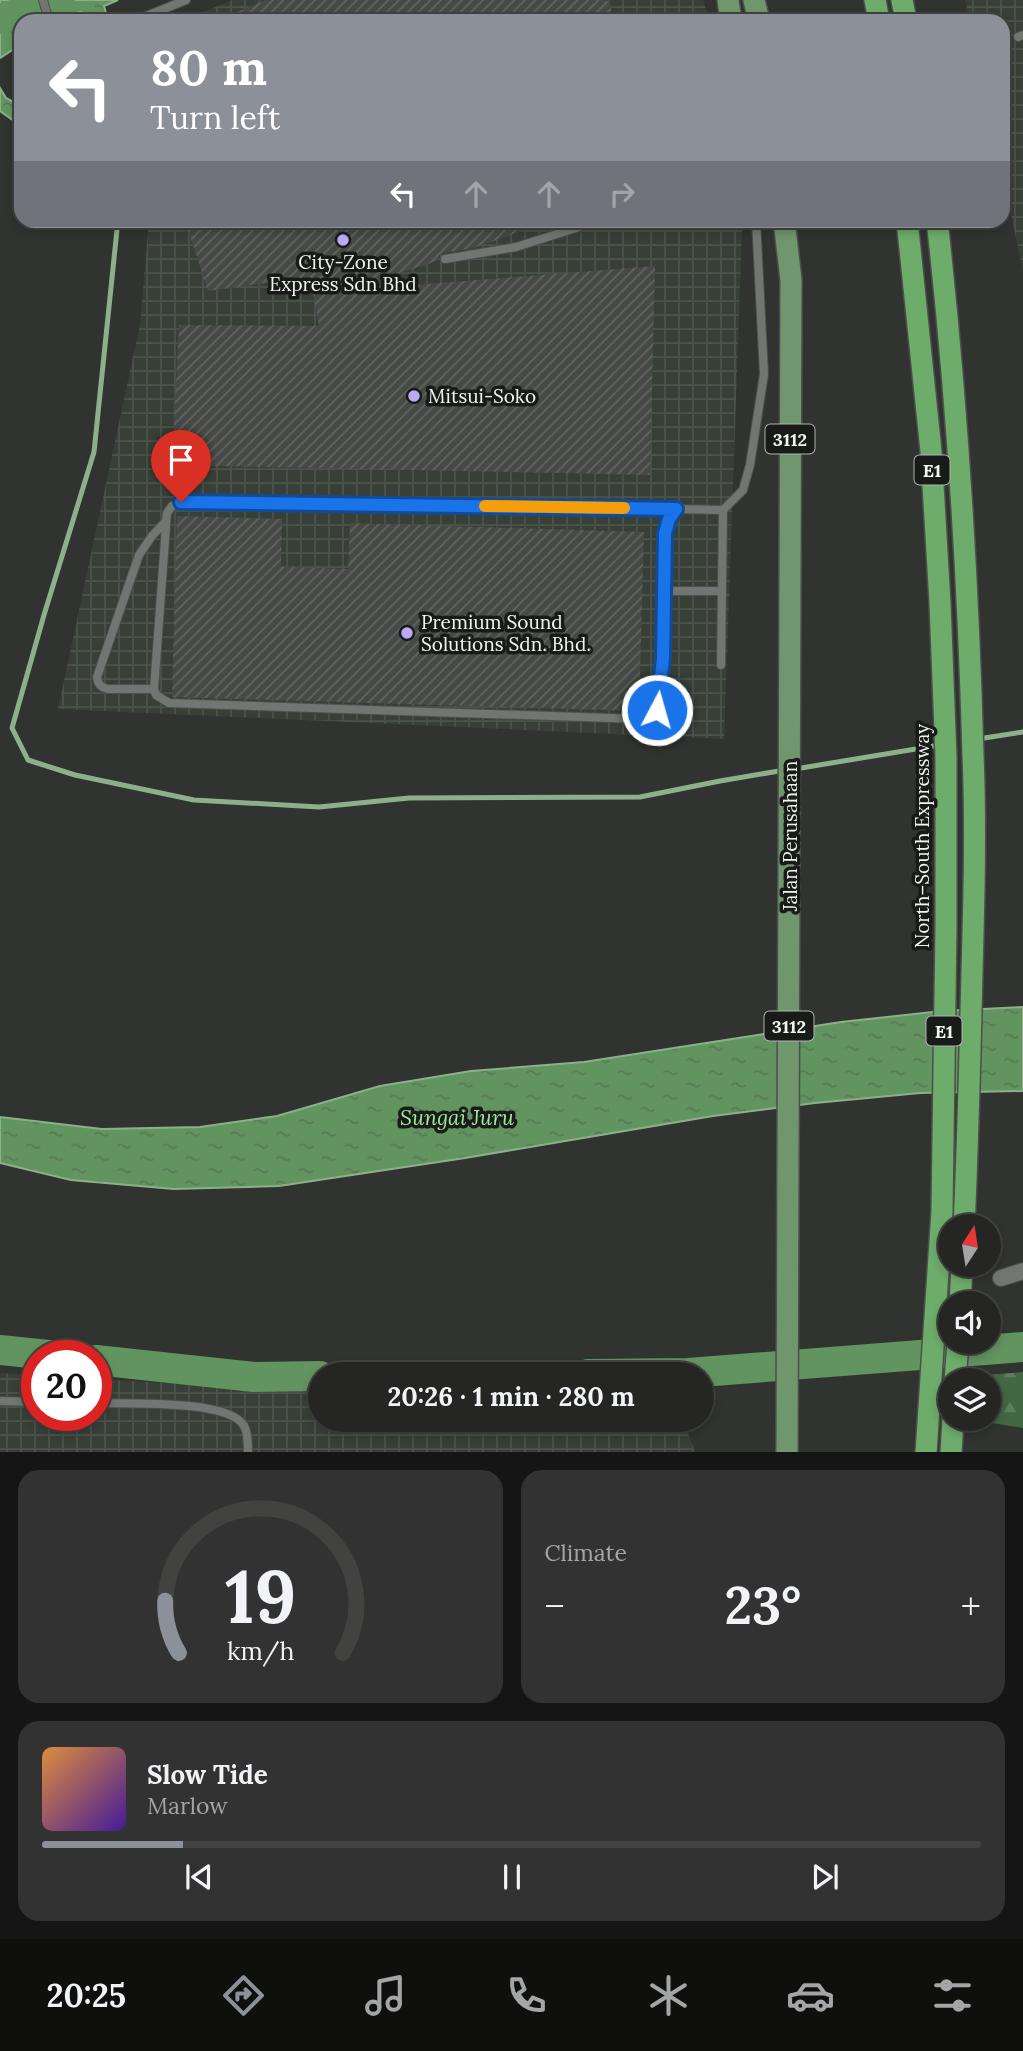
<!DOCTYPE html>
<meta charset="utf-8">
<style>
:root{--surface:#252624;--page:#313231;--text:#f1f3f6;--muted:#a3a5a6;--line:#424341;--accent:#8c9099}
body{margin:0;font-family:Lora,serif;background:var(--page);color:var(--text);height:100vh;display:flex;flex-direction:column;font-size:26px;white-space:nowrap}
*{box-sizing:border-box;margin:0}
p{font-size:23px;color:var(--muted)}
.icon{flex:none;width:38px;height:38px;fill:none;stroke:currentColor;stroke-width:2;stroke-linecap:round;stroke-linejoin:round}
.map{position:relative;height:1452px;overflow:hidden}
.panel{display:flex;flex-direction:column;gap:18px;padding:18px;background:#141514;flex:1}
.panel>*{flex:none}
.top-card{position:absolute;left:14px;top:14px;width:996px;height:214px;border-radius:21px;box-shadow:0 4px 10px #0003,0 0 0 2px var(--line);background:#8c9099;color:#fff;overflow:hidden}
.needle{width:46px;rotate:12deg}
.controls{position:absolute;left:938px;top:1214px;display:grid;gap:14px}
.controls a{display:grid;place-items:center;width:63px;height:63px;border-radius:50%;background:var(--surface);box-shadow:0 4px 10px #0003,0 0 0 2px var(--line);font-size:35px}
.speed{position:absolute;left:21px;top:1340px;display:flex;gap:14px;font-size:35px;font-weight:700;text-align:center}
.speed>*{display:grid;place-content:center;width:91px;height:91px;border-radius:50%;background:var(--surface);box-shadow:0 4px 10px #0003,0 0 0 2px var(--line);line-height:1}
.speed .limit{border:10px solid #d22;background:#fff;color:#111}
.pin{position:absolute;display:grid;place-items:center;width:60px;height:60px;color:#fff;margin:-72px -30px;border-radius:50% 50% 50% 0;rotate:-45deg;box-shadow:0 0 7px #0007}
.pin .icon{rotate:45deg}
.me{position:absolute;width:77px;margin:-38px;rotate:6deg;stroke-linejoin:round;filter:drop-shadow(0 0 5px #0008)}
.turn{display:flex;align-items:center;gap:24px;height:147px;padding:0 21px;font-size:32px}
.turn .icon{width:91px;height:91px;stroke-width:2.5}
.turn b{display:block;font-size:49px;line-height:60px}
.lanes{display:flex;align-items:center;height:66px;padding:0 21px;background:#0003;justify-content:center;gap:35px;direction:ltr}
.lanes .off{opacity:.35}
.big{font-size:52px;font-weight:800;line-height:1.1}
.panel .tile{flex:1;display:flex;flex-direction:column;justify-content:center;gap:10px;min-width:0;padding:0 24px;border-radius:21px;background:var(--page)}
.panel .dial{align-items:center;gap:0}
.dial svg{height:182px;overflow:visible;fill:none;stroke:var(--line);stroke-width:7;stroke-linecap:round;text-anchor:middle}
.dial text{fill:var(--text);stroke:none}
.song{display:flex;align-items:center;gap:21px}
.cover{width:84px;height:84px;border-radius:10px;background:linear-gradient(135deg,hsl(30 70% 55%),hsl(260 70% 35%))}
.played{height:7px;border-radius:4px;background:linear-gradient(90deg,var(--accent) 15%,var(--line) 15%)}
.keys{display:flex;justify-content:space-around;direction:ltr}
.heat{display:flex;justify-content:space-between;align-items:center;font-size:38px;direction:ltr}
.panel .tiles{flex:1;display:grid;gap:18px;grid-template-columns:1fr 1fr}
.tile:last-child{grid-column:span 2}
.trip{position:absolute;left:308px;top:1362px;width:406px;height:70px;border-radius:35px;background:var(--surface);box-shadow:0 4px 10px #0003,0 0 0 2px var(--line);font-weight:800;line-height:70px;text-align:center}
.tabs{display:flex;height:112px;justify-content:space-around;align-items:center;background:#0f0f0e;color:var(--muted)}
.tabs .icon{width:49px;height:49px}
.tabs .active{color:var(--accent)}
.tabs b{font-size:32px;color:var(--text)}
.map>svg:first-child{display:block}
</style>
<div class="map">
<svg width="1023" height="1453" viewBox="0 0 1023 1453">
<defs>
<pattern id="industrial-grid" width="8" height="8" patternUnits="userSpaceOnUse" patternTransform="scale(1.75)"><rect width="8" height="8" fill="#373f37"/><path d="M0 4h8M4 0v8" fill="none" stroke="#4b524b"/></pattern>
<pattern id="forest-firs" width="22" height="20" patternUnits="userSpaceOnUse" patternTransform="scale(1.75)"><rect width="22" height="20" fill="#436741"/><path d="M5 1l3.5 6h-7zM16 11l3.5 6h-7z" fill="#5f7d5d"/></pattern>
<pattern id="water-ripples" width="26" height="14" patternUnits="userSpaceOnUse" patternTransform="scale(1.75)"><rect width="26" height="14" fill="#61945e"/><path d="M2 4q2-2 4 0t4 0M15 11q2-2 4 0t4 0" fill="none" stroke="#597a57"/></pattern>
<pattern id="building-hatch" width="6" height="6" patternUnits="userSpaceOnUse" patternTransform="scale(1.75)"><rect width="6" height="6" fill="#464946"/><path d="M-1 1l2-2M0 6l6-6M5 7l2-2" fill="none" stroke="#616461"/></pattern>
</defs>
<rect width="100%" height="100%" fill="#313330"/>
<path fill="url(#industrial-grid)" d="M232 0H703L710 21H182Z
M965 0H1023V271L1003 176V21H970Z
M149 221H740L742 231 724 739 58 709 140 324Z
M0 1373 37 1375V1416H96V1379L320 1391V1419H683L695 1452H0Z"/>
<path fill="url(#forest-firs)" d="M1023 1372V1428L980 1421 989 1419V1381H984L985 1375Z"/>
<path fill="url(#water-ripples)" stroke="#8cb18a" stroke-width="2" d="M0 0H19L30 18 29 21H21L20 45 0 58Z
M61 0H118L104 6 108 21H84L81 12 64 16Z
M0 88 6 98 21 106V126L0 111Z
M1023 1007V1091L920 1093 815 1103 713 1116 465 1158 279 1186 174 1189 71 1180 0 1163V1117L102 1129 200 1127 277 1116 380 1086 471 1071 584 1062 841 1022 942 1011Z"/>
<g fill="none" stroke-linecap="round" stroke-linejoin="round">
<path stroke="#8cb18a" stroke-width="5" d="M118 220 94 452 44 615 12 728 28 760 75 775 194 800 319 807 409 798 640 797 720 781 785 770
M978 739 1023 732
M795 769 940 745"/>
<path stroke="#61945e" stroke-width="30" d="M0 19 60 0
M0 1350 58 1356
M96 1360 254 1377 320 1376
M588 1374 688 1373 1023 1347"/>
</g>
<path fill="url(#building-hatch)" d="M266 0H607L616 21H215Z
M185 220H545V223L474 248 443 253 439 256V260L361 287 362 289 655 266 650 475 172 465 179 325 319 326 310 277 208 291Z
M177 516 282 519 281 567 348 569 350 523 644 532 639 711 172 697Z"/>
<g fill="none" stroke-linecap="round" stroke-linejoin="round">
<defs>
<path id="service" d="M43 0 49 21
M134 21 186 0
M1018 37 1023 35
M445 259 516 247 601 220
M676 509 181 502 172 506 167 513 154 689 156 695 169 703 638 719 652 716 658 710 663 659 665 533 669 519 676 509 723 510 743 490 750 465 764 374 756 220
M666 591H722
M721 665 723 510
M154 689H108C101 687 98 685 97 677L139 555 152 536 166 521
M0 1401 37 1402
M96 1403C125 1404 229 1399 244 1426 248 1432 248 1445 248 1453"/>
<path id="minor" d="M1001 1278 1023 1271"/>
<path id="primary" d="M728 0 731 21
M754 0 759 21
M784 220 791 280 787 1453"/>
<path id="motorway" d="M875 0 879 21
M902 0 906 21
M907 220 931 451 940 603 946 757V926L942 1211 926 1453
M937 220C957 398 968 576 973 755 976 827 974 900 972 972 970 1057 968 1142 964 1227
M960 1304 962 1265
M955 1381 958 1342
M951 1453 953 1419"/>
</defs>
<use href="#service" stroke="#4d4f4c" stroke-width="10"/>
<use href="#minor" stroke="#4d4f4c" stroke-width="18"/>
<use href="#primary" stroke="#4d4f4c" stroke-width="24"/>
<use href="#motorway" stroke="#4d4f4c" stroke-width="24"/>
<use href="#service" stroke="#727672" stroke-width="8"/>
<use href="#minor" stroke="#727672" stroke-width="16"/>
<use href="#primary" stroke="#6f966d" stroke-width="21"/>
<use href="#motorway" stroke="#6dac6a" stroke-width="21"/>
</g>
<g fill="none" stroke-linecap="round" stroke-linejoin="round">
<defs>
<path id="route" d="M181 502 676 509 669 519 665 533 663 659 657 710"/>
</defs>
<use href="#route" stroke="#114b97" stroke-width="18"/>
<use href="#route" stroke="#1a73e8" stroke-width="12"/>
<path stroke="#f59e0b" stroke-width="12" d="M485 506 624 508"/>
</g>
<g fill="#baaaf6" stroke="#191b19" stroke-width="2.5">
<circle cx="343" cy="240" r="7"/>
<circle cx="414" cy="396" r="7"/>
<circle cx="407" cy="633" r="7"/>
</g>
<g text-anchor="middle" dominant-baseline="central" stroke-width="7" stroke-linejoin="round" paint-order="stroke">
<g fill="#191b19" stroke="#b1b3b1" stroke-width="2">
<rect x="765.5" y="424.5" width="49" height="29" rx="5"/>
<rect x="914.5" y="455.5" width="35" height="29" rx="5"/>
<rect x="764.5" y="1011.5" width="49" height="29" rx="5"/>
<rect x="926.5" y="1016.5" width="35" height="29" rx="5"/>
</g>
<g font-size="18" font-weight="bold" fill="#f2f4f2">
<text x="790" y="439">3112</text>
<text x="932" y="470">E1</text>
<text x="789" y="1026">3112</text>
<text x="944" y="1031">E1</text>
</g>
<g font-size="19" fill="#f2f4f2" stroke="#191b19" text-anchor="start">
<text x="343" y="262" text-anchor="middle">City-Zone<tspan x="343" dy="22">Express Sdn Bhd</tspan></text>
<text x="428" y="396">Mitsui-Soko</text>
<text x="421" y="622">Premium Sound<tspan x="421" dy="22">Solutions Sdn. Bhd.</tspan></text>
</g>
<g font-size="19" fill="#f2f4f2" stroke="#191b19">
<text transform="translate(790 836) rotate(-90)">Jalan Perusahaan</text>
<text transform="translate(922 836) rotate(-90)">North–South Expressway</text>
</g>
<g font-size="21" font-style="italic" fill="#9fe79a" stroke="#191b19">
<text x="457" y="1117">Sungai Juru</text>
</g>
</g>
</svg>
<div class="controls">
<a><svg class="needle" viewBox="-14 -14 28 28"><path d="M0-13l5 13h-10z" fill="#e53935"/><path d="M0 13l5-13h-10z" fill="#a3a5a6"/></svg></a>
<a><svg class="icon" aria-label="sound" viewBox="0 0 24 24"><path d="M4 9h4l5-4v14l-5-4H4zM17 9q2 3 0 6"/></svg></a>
<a><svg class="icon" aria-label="layers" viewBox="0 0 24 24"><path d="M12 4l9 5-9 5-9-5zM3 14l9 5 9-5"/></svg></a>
</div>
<div class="speed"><div class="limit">20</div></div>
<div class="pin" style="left:181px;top:502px;background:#d93025"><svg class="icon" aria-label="arrive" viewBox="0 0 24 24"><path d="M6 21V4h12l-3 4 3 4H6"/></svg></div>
<svg class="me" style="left:657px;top:710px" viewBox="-20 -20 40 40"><circle r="17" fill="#1a73e8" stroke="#fff" stroke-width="3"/><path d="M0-11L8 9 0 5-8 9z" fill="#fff"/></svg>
<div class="trip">20:26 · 1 min · 280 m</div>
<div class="top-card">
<div class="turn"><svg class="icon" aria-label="left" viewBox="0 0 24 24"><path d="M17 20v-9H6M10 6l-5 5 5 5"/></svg><div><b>80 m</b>Turn left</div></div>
<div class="lanes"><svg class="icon" aria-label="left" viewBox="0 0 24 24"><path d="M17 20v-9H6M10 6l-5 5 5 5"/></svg><svg class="icon off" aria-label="ahead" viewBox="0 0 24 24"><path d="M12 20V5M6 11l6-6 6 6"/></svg><svg class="icon off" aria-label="ahead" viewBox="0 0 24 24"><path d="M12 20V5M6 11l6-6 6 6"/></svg><svg class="icon off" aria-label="right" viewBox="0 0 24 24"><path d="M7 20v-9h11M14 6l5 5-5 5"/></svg></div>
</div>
</div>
<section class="panel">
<div class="tiles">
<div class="tile dial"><svg viewBox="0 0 100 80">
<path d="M14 69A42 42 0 1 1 86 69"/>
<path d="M14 69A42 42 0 0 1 8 46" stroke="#8c9099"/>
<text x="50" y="56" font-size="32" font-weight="700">19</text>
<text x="50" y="72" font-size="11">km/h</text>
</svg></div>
<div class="tile"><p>Climate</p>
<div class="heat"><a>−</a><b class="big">23°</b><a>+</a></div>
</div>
<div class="tile">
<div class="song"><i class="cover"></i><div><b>Slow Tide</b><p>Marlow</p></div></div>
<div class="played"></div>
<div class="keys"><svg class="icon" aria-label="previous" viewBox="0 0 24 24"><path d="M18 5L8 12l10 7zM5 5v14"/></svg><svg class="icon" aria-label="pause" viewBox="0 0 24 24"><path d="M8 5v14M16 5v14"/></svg><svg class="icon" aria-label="next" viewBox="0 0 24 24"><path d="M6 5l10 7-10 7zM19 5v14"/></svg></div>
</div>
</div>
</section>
<nav class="tabs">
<b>20:25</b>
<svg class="icon active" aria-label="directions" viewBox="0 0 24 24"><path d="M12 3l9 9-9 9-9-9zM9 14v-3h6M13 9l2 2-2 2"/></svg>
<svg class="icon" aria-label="music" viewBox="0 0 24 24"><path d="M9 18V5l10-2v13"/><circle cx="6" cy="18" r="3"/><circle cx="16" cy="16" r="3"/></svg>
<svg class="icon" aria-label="phone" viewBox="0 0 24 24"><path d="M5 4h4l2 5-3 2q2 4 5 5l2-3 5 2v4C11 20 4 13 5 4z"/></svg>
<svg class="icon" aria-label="climate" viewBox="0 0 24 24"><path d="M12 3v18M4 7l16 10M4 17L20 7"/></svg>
<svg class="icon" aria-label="car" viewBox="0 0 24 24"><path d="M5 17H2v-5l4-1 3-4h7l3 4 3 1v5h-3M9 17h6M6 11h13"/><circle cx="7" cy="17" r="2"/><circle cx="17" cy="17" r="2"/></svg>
<svg class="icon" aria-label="filters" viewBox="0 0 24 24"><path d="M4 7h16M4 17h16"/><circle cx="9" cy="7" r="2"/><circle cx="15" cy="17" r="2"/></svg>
</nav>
